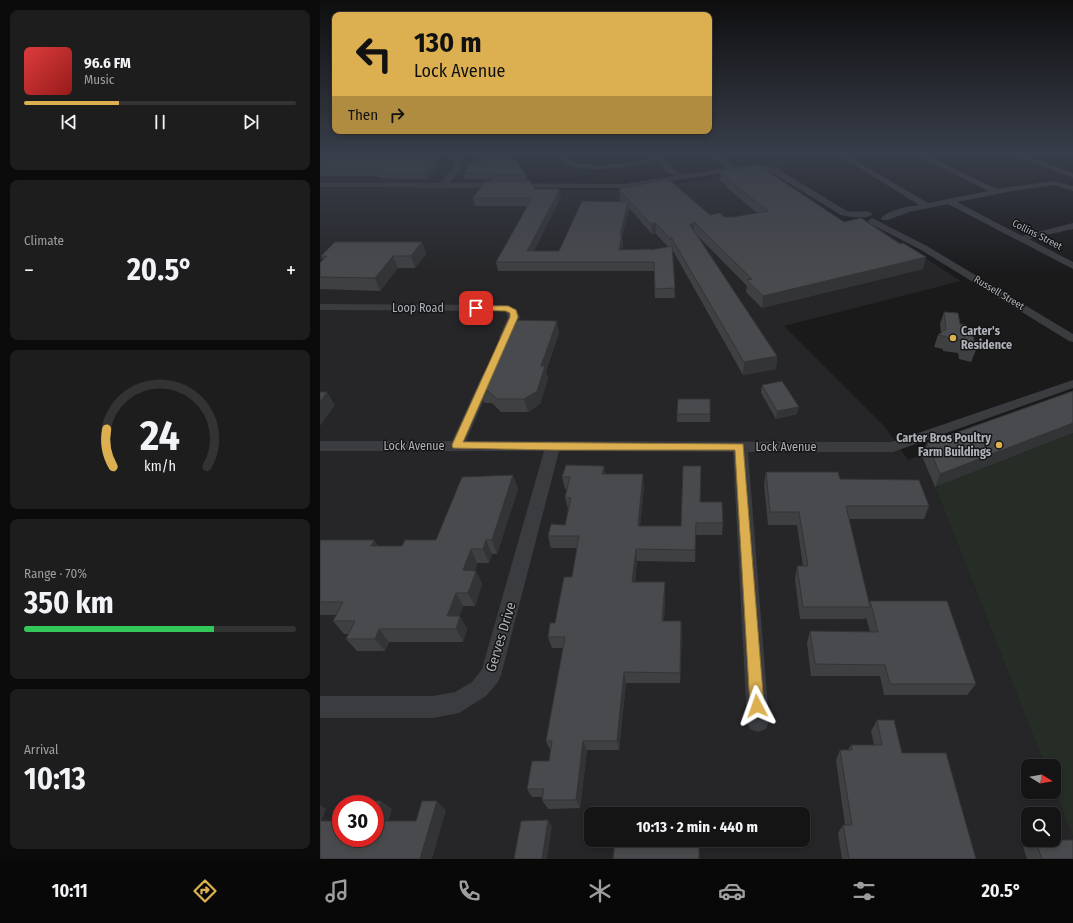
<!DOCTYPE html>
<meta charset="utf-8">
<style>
:root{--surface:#141414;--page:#1d1d1d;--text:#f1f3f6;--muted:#9d9ea0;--line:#333334;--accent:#dcb051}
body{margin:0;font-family:"Fira Sans Condensed",sans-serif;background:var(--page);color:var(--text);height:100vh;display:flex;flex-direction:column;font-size:15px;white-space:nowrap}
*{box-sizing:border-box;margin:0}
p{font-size:13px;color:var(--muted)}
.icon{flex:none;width:22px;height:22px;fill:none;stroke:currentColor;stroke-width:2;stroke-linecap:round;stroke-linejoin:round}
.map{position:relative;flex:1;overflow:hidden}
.side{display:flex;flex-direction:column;gap:10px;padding:10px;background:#0b0b0b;width:320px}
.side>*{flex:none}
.guide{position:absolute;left:12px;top:12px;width:380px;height:122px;border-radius:8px;box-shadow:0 2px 6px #0003,0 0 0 1px var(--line);background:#dcb051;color:#111;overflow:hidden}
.needle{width:26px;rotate:101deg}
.fabs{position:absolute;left:701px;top:759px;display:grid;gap:8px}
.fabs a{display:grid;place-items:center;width:40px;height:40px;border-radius:8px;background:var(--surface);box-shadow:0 2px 6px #0003,0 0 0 1px var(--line);font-size:20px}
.speed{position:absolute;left:12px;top:795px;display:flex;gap:8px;font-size:20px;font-weight:700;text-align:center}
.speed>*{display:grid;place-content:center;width:52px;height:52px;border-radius:50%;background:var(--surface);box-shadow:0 2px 6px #0003,0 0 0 1px var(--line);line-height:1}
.speed .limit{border:6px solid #d22;background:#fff;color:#111}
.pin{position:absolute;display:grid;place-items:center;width:34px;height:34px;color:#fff;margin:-17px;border-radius:8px;box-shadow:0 2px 6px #0006}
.me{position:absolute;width:44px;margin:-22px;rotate:356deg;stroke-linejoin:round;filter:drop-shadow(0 0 3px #0008)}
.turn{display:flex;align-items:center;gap:14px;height:84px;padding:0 16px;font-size:18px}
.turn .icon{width:52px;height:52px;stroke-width:2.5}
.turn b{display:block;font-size:28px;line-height:34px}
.then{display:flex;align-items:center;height:38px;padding:0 16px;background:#0003;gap:8px;font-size:15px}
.big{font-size:30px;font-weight:700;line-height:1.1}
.side .card{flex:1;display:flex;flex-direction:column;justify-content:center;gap:6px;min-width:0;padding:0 14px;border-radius:8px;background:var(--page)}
.side .dial{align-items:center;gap:0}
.dial svg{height:104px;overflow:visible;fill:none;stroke:var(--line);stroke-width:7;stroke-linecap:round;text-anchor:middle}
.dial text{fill:var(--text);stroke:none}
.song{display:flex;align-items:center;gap:12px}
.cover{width:48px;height:48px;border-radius:6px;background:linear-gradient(135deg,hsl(0 70% 55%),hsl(0 70% 35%))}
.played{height:4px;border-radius:2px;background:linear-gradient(90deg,var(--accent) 35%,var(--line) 35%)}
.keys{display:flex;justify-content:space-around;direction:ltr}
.heat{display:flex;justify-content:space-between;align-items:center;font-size:22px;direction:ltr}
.charge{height:6px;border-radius:3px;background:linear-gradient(90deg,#34c759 70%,var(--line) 0)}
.trip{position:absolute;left:264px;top:807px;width:226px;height:40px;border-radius:8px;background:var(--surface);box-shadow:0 2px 6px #0003,0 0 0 1px var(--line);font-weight:700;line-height:40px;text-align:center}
.tabs{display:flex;height:64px;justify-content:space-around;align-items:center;background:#080808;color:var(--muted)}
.tabs .icon{width:28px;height:28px}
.tabs .active{color:var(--accent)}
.tabs b{font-size:18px;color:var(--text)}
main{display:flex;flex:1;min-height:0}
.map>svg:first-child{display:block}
</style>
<main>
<section class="side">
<div class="card">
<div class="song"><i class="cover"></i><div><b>96.6 FM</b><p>Music</p></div></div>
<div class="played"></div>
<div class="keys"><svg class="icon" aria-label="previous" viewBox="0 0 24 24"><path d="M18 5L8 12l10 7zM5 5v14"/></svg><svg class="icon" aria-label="pause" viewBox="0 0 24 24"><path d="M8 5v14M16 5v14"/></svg><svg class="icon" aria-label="next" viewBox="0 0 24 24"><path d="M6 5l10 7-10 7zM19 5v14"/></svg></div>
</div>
<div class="card"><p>Climate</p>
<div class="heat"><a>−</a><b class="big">20.5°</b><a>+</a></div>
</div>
<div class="card dial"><svg viewBox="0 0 100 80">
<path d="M14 69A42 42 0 1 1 86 69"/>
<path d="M14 69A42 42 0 0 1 9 40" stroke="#dcb051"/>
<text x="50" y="56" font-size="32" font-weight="700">24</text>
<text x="50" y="72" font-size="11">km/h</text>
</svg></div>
<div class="card"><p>Range · 70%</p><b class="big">350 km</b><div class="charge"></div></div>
<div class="card"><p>Arrival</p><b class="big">10:13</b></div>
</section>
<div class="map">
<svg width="753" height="859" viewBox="0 0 753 859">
<rect width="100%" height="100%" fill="#1a1a1b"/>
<path fill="#262628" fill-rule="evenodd" d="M0 154H192L209 180 210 190H304L324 189 442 170 530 229 553 225 641 281 464 326 565 427 588 460 753 399V433L615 487 725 766H708V792H734V789L753 837V859H0ZM21 804H55V838H21ZM271 814H483V840H271ZM708 814H734V840H708Z"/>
<path fill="#262d27" d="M442 154H478L488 160 460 164Z
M753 433V837L734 789V766H725L615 487Z"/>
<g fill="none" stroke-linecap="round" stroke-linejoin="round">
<path fill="#3b3c40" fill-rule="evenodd" d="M132 154H138L143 167 129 183 304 184 355 176 346 172 337 161C307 166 257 180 234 154 243 153 249 161 259 163 283 168 310 162 334 158L331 154H338L352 168 364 175 407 168 396 159 392 154H398L415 167 436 164 456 168 527 211C534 213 547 209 553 214 546 220 530 217 521 215L451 172 436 168 304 188 0 187V183H120L135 167Z
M517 154H524L608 203 668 191 595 154H603L677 189 733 181 753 186V191L734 185 693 191 637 202 702 236 753 223V229L709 239 753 262V269L628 204 589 212 568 220H562L561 218C570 209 587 207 599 205Z
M694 154H703L753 173V178L695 155Z
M552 218 607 246 753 334V342L749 341 601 250 549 223 548 221Z
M0 304 188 305 197 310 200 317 191 337 189 339H181L179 337 188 317 185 311 0 310Z
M168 372 172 373 174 376 146 441 572 442 753 380V388L573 452H428L449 721 446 729 438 732 430 729 427 721 413 452 239 451 181 675 178 682 166 696 139 713 113 718H0V696H113L135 692 152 682 162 669 224 451H0V441H132L162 376 164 373Z"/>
</g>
<path fill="#3f4042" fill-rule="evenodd" d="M120 154 113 160 118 167 107 179 59 178 58 176H0V155Z
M157 154H191L206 175 207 181 215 189 241 197 214 251H239L303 202 300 199 299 189 390 215 404 217H413L437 213 406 187V185L400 181 401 171 524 222 603 269 442 308 426 292 427 286 377 235 457 356 456 369 423 375 352 249 355 298H335L334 271H178L176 262 207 206H155L153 198 171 181V179H145L143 173 161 162ZM309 208 332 234H336L348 247 331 250H302L303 244 302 237 309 210Z
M102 242 106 254 95 268H78L60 291 0 289V263L3 260 1 256Z
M624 312 640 324 647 334 656 350 651 362 639 359 638 353 623 351V349L614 347 618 335 621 333 620 324Z
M239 333 226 371 228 378 220 404 208 412H181L172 403H164L160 391Z
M442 385 477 414 456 419 441 393Z
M753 391 615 487 602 456 607 443Z
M357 414H390V422H357Z
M284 466 285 474 324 486 320 526H361L380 502 403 523 402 535H376L375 562 317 561 315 582H345V594L344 621H361L362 632 360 683H306L299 750H267L260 808 228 809 222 800 223 797H212L207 789 229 761 230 750 226 741 243 648H232L228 637 235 623 252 577 257 548H231L228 536 245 525 248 509 245 497 247 489H245L242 477Z
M446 472 520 479 609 506 604 519H529L549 603 550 601 656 684 647 695H564L560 676H491L487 643 490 631 550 632 546 617 545 619H480L475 579 477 566H483L477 525H448L444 485Z
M193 475 198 489 177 554H172L169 563H157L155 571H156L162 584 155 606H143L139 616H140L147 629 143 642H69L65 651H37L26 639 29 634H24L13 621 16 615H0V540H54L58 546H82L116 540Z
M557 720 582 753 656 859H522L518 833 523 825H525L516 760 520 750H528L531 745H554L551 731Z
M715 840H753V859H707L703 847Z"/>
<path fill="#333436" d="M112 154H120L107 167 105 160Z
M117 160 118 167 107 179 105 173Z
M240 189 241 197 209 260 207 251Z
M308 202 309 210 302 237 303 244 300 259 299 250 300 235Z
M374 222V232L370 225Z
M336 223V234H332L331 224Z
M102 242 106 254 95 268 91 256Z
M73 256 78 268 60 291 55 278Z
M606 257 603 269 442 308 443 296Z
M237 321 239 333 226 371 228 378 220 404 208 412 204 399 221 366Z
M457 356 456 369 423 375 424 362Z
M7 392 15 405 0 426V402Z
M479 407 477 414 456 419 457 411Z
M753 423V433L615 487 620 474Z
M284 466 286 478 282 474Z
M323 474 324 486 319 538 318 526Z
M193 475 198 489 177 554 172 540Z
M54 540 63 554 51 546Z
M166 540 172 554 169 563 163 549Z
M151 549 157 563 150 584 143 570Z
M316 549 317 561 314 593 312 582Z
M156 571 162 584 155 606 148 593Z
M345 582V594L343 632 342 621Z
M136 593 143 606 135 629 127 616Z
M140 616 147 629 143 642 136 629Z
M361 621 362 632 360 683V673Z
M59 629 69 642 65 651 55 639Z
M304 672 306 683 299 750 297 741Z
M263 741 267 750 260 808 256 800Z
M61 801 72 809 66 829 55 822V819Z
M117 801 126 810 112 859H100Z
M0 805 6 809 0 824Z
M228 820 232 826 227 859H222Z"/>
<path fill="#494a4d" stroke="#333436" d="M2 154H112L105 160H117L105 173 57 172 60 169H0V155Z
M158 154H191L206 175H170L172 172 143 173 151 162H162Z
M438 165 524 222 541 218 580 244 583 243 606 257 443 296 427 280 432 279 374 222 370 225 457 356 424 362 351 237V240L336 223 331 224 299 189 348 179 390 215 400 213 404 217H413L448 211 406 178 408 177 401 171Z
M165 181H210L215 189H240L207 251H239L262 201 308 202 300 235H302L299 250 330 249 331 250 352 246 355 288 335 289 334 262H176L212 198H153Z
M15 242H102L91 256H73L55 278 0 277V263L7 256H1Z
M624 312 638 313 640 324 646 325 647 334H653L656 350 644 346 643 341 627 338V337L618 335 626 329Z
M192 320 237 321 221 366H225L217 391 204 399H177L168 391H160Z
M462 381 479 407 457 411 442 385Z
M753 391V423L620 474 607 443Z
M0 392H7L0 402Z
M358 399H390V414H357Z
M246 465 284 466 282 474H323L318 526H361L363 466H381L380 502H402L403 523H376L375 550 316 549 312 582H345L342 621H361L360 673 304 672 297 741H263L256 800H222L224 789H207L212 761H229L232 741H226L245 637H228L230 623H235L244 577H252L259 536H228L231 524 245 525 251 498 245 497 250 477H242Z
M446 472H518L520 479 599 480 609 506H526L550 607H483L477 566H488L479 512H450Z
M193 475 172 540H166L163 549H151L143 570 156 571 148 593H136L127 616H140L136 629H59L55 639H26L35 621H13L23 602H0V540H54L51 546H82L85 540H116L142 477Z
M550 601H627L656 684H570L565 665 495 664 490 631 558 632Z
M557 720H574L582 753H626L656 859H529L523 825H532L520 750H532L531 745H562Z
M33 801H61L55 819V804H32Z
M102 801H117L100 859H0V821H21V838H55V821H96Z
M228 820 222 859H194L201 821Z
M295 840H379V859H293Z
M715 840H753V859H722Z"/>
<linearGradient id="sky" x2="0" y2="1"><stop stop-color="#0e0e0f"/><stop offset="0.56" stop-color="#383e4a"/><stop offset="1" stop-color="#383e4a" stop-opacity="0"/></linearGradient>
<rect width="753" height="274" fill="url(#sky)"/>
<path fill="#dcb051" stroke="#8f7235" d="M156 306H188L196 310 198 317 143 442 423 444 444 706 442 711 437 713 432 711 430 706 415 450H234L133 448 132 445 190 317V313L186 311 154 310 153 308Z"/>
<g fill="#dcb051" stroke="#151516" stroke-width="1.5">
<circle cx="633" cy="338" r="4"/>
<circle cx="679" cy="445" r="4"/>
</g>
<g text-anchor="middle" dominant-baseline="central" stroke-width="3" stroke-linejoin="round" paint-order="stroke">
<g font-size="10" fill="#aeb1b9" stroke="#151516">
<text transform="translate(717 235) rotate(27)">Collins Street</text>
<text transform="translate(679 293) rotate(31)">Russell Street</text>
</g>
<g font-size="12" fill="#aeb1b9" stroke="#151516">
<text x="98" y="308">Loop Road</text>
<text x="94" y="446">Lock Avenue</text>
<text x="466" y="447">Lock Avenue</text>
</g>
<g font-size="12" font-weight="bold" fill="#aeb1b9" stroke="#151516" text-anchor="start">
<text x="641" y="331">Carter's<tspan x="641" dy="14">Residence</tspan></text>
<text x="671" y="438" text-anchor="end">Carter Bros Poultry<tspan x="671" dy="14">Farm Buildings</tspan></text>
</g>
<g font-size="14" fill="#aeb1b9" stroke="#151516">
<text transform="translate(181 637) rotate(-73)">Gerves Drive</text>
</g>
</g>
</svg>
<div class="fabs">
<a><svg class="needle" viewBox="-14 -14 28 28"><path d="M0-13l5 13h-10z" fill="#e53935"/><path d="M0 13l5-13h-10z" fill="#9d9ea0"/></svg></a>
<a><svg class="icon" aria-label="search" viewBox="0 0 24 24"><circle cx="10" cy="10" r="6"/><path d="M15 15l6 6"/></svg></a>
</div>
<div class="speed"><div class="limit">30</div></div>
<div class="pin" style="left:156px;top:308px;background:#d93025"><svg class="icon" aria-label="arrive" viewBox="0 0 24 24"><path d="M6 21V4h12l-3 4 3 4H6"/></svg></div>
<svg class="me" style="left:437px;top:706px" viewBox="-20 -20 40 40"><path d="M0-17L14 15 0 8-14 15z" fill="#dcb051" stroke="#fff" stroke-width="4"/></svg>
<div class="trip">10:13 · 2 min · 440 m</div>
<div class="guide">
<div class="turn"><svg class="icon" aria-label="left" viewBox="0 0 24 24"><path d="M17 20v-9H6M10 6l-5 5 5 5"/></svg><div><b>130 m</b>Lock Avenue</div></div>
<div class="then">Then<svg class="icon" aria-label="right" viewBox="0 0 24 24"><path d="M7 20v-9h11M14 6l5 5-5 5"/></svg></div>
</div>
</div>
</main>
<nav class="tabs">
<b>10:11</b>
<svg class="icon active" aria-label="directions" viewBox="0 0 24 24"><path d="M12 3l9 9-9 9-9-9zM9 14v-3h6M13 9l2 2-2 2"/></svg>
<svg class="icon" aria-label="music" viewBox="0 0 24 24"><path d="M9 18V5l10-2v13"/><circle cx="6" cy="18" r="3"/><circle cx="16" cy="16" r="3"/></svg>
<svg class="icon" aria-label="phone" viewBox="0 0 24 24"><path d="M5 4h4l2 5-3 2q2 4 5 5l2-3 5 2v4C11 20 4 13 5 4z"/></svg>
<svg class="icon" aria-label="climate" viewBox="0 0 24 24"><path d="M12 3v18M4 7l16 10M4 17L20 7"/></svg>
<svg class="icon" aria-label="car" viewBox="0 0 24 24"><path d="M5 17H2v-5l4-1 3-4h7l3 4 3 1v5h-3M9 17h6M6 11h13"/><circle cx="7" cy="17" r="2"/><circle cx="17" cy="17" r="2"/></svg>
<svg class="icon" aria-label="filters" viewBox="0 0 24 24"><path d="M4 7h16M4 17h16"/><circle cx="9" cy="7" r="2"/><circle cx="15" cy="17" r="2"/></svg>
<b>20.5°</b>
</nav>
